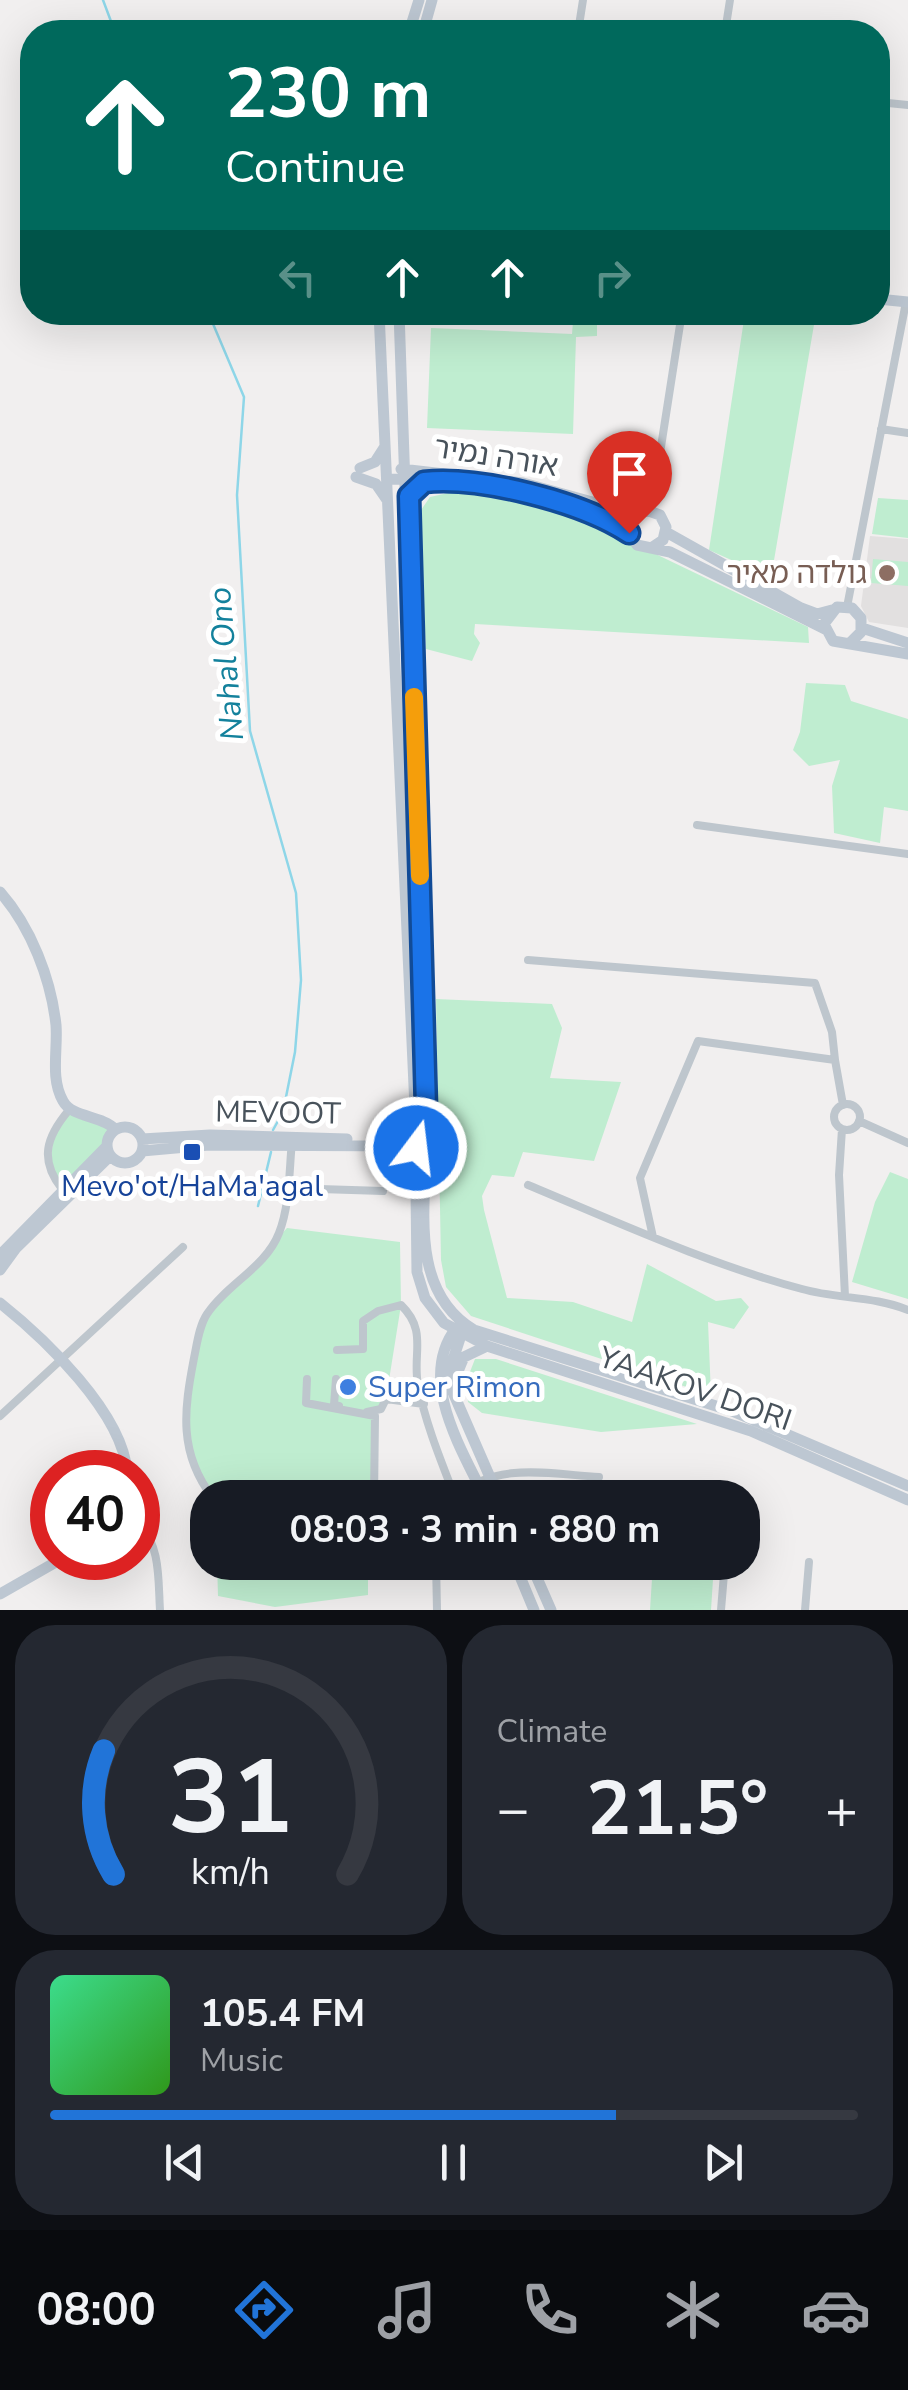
<!DOCTYPE html>
<meta charset="utf-8">
<style>
:root{--surface:#171b24;--page:#242831;--text:#f1f3f6;--muted:#9ea1a6;--line:#363941;--accent:#2174d8}
body{margin:0;font-family:"Nunito Sans","Noto Sans Hebrew",sans-serif;background:var(--page);color:var(--text);height:100vh;display:flex;flex-direction:column;font-size:38px;white-space:nowrap}
*{box-sizing:border-box;margin:0}
p{font-size:32px;color:var(--muted)}
.icon{flex:none;width:55px;height:55px;fill:none;stroke:currentColor;stroke-width:2;stroke-linecap:round;stroke-linejoin:round}
.map{position:relative;height:1610px;overflow:hidden}
.details{display:flex;flex-direction:column;gap:15px;padding:15px;background:#0d0f14;flex:1}
.details>*{flex:none}
.banner{position:absolute;left:20px;top:20px;width:870px;height:305px;border-radius:40px;box-shadow:0 10px 40px #0002;background:#00695c;color:#fff;overflow:hidden}
.speed{position:absolute;left:30px;top:1450px;display:flex;gap:20px;font-size:50px;font-weight:700;text-align:center}
.speed>*{display:grid;place-content:center;width:130px;height:130px;border-radius:50%;background:var(--surface);box-shadow:0 10px 40px #0002;line-height:1}
.speed .limit{border:15px solid #d22;background:#fff;color:#111}
.pin{position:absolute;display:grid;place-items:center;width:85px;height:85px;color:#fff;margin:-102px -42px;border-radius:50% 50% 50% 0;rotate:-45deg;box-shadow:0 0 10px #0007}
.pin .icon{rotate:45deg}
.me{position:absolute;width:110px;margin:-55px;rotate:15deg;stroke-linejoin:round;filter:drop-shadow(0 0 8px #0008)}
.turn{display:flex;align-items:center;gap:35px;height:210px;padding:0 40px;font-size:45px}
.turn .icon{width:130px;height:130px;stroke-width:2.5}
.turn b{display:block;font-size:70px;line-height:85px}
.lanes{display:flex;align-items:center;height:95px;padding:0 40px;background:#0003;justify-content:center;gap:50px;direction:ltr}
.lanes .off{opacity:.35}
.big{font-size:75px;font-weight:700;line-height:1.1}
.details .tile{flex:1;display:flex;flex-direction:column;justify-content:center;gap:15px;min-width:0;padding:0 35px;border-radius:40px;background:var(--page)}
.details .dial{align-items:center;gap:0}
.dial svg{height:260px;overflow:visible;fill:none;stroke:var(--line);stroke-width:7;stroke-linecap:round;text-anchor:middle}
.dial text{fill:var(--text);stroke:none}
.song{display:flex;align-items:center;gap:30px}
.cover{width:120px;height:120px;border-radius:15px;background:linear-gradient(135deg,hsl(150 70% 55%),hsl(110 70% 35%))}
.played{height:10px;border-radius:5px;background:linear-gradient(90deg,var(--accent) 70%,var(--line) 70%)}
.keys{display:flex;justify-content:space-around;direction:ltr}
.heat{display:flex;justify-content:space-between;align-items:center;font-size:55px;direction:ltr}
.details .tiles{flex:1;display:grid;gap:15px;grid-template-columns:1fr 1fr}
.tile:last-child{grid-column:span 2}
.trip{position:absolute;left:190px;top:1480px;width:570px;height:100px;border-radius:40px;background:var(--surface);box-shadow:0 10px 40px #0002;font-weight:700;line-height:100px;text-align:center}
.tab-bar{display:flex;height:160px;justify-content:space-around;align-items:center;background:#090b0e;color:var(--muted)}
.tab-bar .icon{width:70px;height:70px}
.tab-bar .active{color:var(--accent)}
.tab-bar b{font-size:45px;color:var(--text)}
.map>svg:first-child{display:block}
</style>
<div class="map">
<svg width="908" height="1610" viewBox="0 0 908 1610">
<rect width="100%" height="100%" fill="#f1efef"/>
<path fill="#e2e0e0" d="M870 536 908 539V628L869 622 861 606Z"/>
<path fill="#bfedd0" d="M745 313H816L771 578 709 550Z
M573 322 597 324V336L576 337 573 434 427 428 431 328 572 334Z
M457 491 538 505 591 523 808 627 809 643 475 624 474 634 480 643 472 661 426 649 419 513 430 497Z
M878 498 908 500V538L872 534Z
M873 559 908 562V586L871 583Z
M806 683 845 685 851 701 908 719V811L884 807 880 843 834 833 832 786 840 760 809 766 793 750 800 732Z
M436 999 552 1004 562 1028 550 1078 621 1082 594 1161 523 1152 514 1177 492 1175 482 1196 484 1210 507 1298 573 1302 632 1322 647 1264 716 1301 741 1298 749 1307 734 1329 708 1322 711 1395 471 1316 446 1287 441 1260Z
M69 1110 115 1129 106 1147 62 1189 48 1172 56 1126Z
M890 1172 908 1179V1299L852 1282 875 1202Z
M287 1228 400 1242 401 1305 386 1399 375 1416 378 1497H213L196 1476 184 1405 205 1316Z
M475 1359H496L697 1424 601 1432 482 1413 468 1402 466 1382Z
M217 1563H368V1595L275 1607 218 1596Z
M653 1563 714 1564 711 1610H650Z"/>
<g fill="none" stroke-linecap="round" stroke-linejoin="round">
<path stroke="#8ed6e8" stroke-width="2.5" d="M103 0 115 32
M208 312 244 397 237 495 250 731 296 893 301 980 295 1052 283 1112 273 1130
M258 1206 271 1152"/>
<path stroke="#bec6cd" stroke-width="8" d="M578 32 583 0
M725 32 730 0
M878 102 908 105
M881 429 908 433
M651 511 682 312
M847 607 906 302
M697 825 908 854
M528 960 815 983 832 1032 835 1060
M834 1117a13 13 0 1 1 26 0a13 13 0 1 1-26 0Z
M859 1121 908 1143
M842 1129 839 1175 845 1296
M528 1185C617 1222 708 1264 802 1289 837 1299 874 1296 908 1310
M288 1188 383 1191
M62 1189C39 1160 46 1137 69 1110
M653 1237 640 1178 698 1041 835 1060 843 1105
M337 1350 363 1349V1321L378 1311 401 1305C428 1331 412 1354 418 1385 425 1422 441 1461 455 1497
M307 1379 306 1403 375 1416 374 1498
M336 1379 334 1405 339 1406
M418 1386 387 1382 386 1399 424 1404
M367 1412 381 1409 386 1399
M0 1416 183 1247
M455 1497C497 1461 548 1474 599 1477
M213 1498C178 1453 184 1410 194 1358 197 1344 199 1326 207 1314 227 1284 266 1267 279 1233 290 1205 289 1171 292 1141
M138 1522C161 1546 158 1579 160 1610
M436 1562 437 1610
M721 1610 725 1562
M805 1610 809 1562"/>
<path stroke="#bdc7d2" stroke-width="11" d="M409 32 419 0
M423 32 432 0
M878 299 908 302
M379 312 415 1108 417 1272 425 1298 444 1323 487 1346 751 1431 908 1500
M399 312 427 1124C428 1194 404 1288 474 1330L732 1411 908 1486
M360 468 375 462 384 448
M401 469 523 483 636 514
M356 477 376 484 387 500
M388 479C465 479 563 490 629 533
M666 532 801 608 817 614 832 610
M651 548 663 540 666 527 660 515 646 510 629 523V533L637 545 670 552 825 629
M862 628 908 643
M851 642 861 632V618L852 608 837 607 824 624 833 641 908 654
M0 892C31 927 51 979 56 1025 58 1049 50 1079 63 1101 72 1118 101 1115 115 1129
M107 1145a18 18 0 1 1 36 0a18 18 0 1 1-36 0Z
M142 1139 210 1135 347 1139
M378 1141 399 1128 415 1108
M142 1151 209 1145 422 1146
M0 1255 106 1147
M0 1270 16 1248 110 1156
M0 1303C44 1338 123 1413 127 1472
M456 1328C417 1379 461 1448 485 1498
M463 1329 451 1366 452 1390 499 1498
M454 1381 464 1357 487 1346
M514 1562 534 1610
M530 1562 551 1610
M0 1594 63 1558"/>
</g>
<g fill="none" stroke-linecap="round" stroke-linejoin="round">
<defs>
<path id="route" d="M416 1148 427 1144 409 496 424 482C480 476 582 502 629 533"/>
</defs>
<use href="#route" stroke="#114b97" stroke-width="25"/>
<use href="#route" stroke="#1a73e8" stroke-width="18"/>
<path stroke="#f59e0b" stroke-width="18" d="M414 697 420 876"/>
</g>
<circle fill="#8d6e63" stroke="#fff" stroke-width="4" cx="887" cy="573" r="10"/>
<rect fill="#1a4fb4" stroke="#fff" stroke-width="4" x="182" y="1142" width="20" height="20" rx="5"/>
<circle fill="#3f7fe0" stroke="#fff" stroke-width="4" cx="348" cy="1387" r="10"/>
<g text-anchor="middle" dominant-baseline="central" stroke-width="10" stroke-linejoin="round" paint-order="stroke">
<g font-size="30" fill="#48525b" stroke="#fff">
<text transform="translate(496 457) rotate(9)">אורה נמיר</text>
<text transform="translate(278 1113) rotate(1)">MEVOOT</text>
<text transform="translate(695 1389) rotate(19)">YAAKOV DORI</text>
</g>
<g font-size="30" fill="#785e54" stroke="#fff" text-anchor="end">
<text x="867" y="573">גולדה מאיר</text>
</g>
<g font-size="30" fill="#164399" stroke="#fff">
<text x="192" y="1186">Mevo'ot/HaMa'agal</text>
</g>
<g font-size="30" fill="#366cbe" stroke="#fff" text-anchor="start">
<text x="368" y="1387">Super Rimon</text>
</g>
<g font-size="32" font-style="italic" fill="#13819c" stroke="#fff">
<text transform="translate(226 664) rotate(-95)">Nahal Ono</text>
</g>
</g>
</svg>
<div class="speed"><div class="limit">40</div></div>
<div class="pin" style="left:629px;top:533px;background:#d93025"><svg class="icon" aria-label="arrive" viewBox="0 0 24 24"><path d="M6 21V4h12l-3 4 3 4H6"/></svg></div>
<svg class="me" style="left:416px;top:1148px" viewBox="-20 -20 40 40"><circle r="17" fill="#1a73e8" stroke="#fff" stroke-width="3"/><path d="M0-11L8 9 0 5-8 9z" fill="#fff"/></svg>
<div class="trip">08:03 · 3 min · 880 m</div>
<div class="banner">
<div class="turn"><svg class="icon" aria-label="ahead" viewBox="0 0 24 24"><path d="M12 20V5M6 11l6-6 6 6"/></svg><div><b>230 m</b>Continue</div></div>
<div class="lanes"><svg class="icon off" aria-label="left" viewBox="0 0 24 24"><path d="M17 20v-9H6M10 6l-5 5 5 5"/></svg><svg class="icon" aria-label="ahead" viewBox="0 0 24 24"><path d="M12 20V5M6 11l6-6 6 6"/></svg><svg class="icon" aria-label="ahead" viewBox="0 0 24 24"><path d="M12 20V5M6 11l6-6 6 6"/></svg><svg class="icon off" aria-label="right" viewBox="0 0 24 24"><path d="M7 20v-9h11M14 6l5 5-5 5"/></svg></div>
</div>
</div>
<section class="details">
<div class="tiles">
<div class="tile dial"><svg viewBox="0 0 100 80">
<path d="M14 69A42 42 0 1 1 86 69"/>
<path d="M14 69A42 42 0 0 1 11 31" stroke="#2174d8"/>
<text x="50" y="56" font-size="32" font-weight="700">31</text>
<text x="50" y="72" font-size="11">km/h</text>
</svg></div>
<div class="tile"><p>Climate</p>
<div class="heat"><a>−</a><b class="big">21.5°</b><a>+</a></div>
</div>
<div class="tile">
<div class="song"><i class="cover"></i><div><b>105.4 FM</b><p>Music</p></div></div>
<div class="played"></div>
<div class="keys"><svg class="icon" aria-label="previous" viewBox="0 0 24 24"><path d="M18 5L8 12l10 7zM5 5v14"/></svg><svg class="icon" aria-label="pause" viewBox="0 0 24 24"><path d="M8 5v14M16 5v14"/></svg><svg class="icon" aria-label="next" viewBox="0 0 24 24"><path d="M6 5l10 7-10 7zM19 5v14"/></svg></div>
</div>
</div>
</section>
<nav class="tab-bar">
<b>08:00</b>
<svg class="icon active" aria-label="directions" viewBox="0 0 24 24"><path d="M12 3l9 9-9 9-9-9zM9 14v-3h6M13 9l2 2-2 2"/></svg>
<svg class="icon" aria-label="music" viewBox="0 0 24 24"><path d="M9 18V5l10-2v13"/><circle cx="6" cy="18" r="3"/><circle cx="16" cy="16" r="3"/></svg>
<svg class="icon" aria-label="phone" viewBox="0 0 24 24"><path d="M5 4h4l2 5-3 2q2 4 5 5l2-3 5 2v4C11 20 4 13 5 4z"/></svg>
<svg class="icon" aria-label="climate" viewBox="0 0 24 24"><path d="M12 3v18M4 7l16 10M4 17L20 7"/></svg>
<svg class="icon" aria-label="car" viewBox="0 0 24 24"><path d="M5 17H2v-5l4-1 3-4h7l3 4 3 1v5h-3M9 17h6M6 11h13"/><circle cx="7" cy="17" r="2"/><circle cx="17" cy="17" r="2"/></svg>
</nav>
